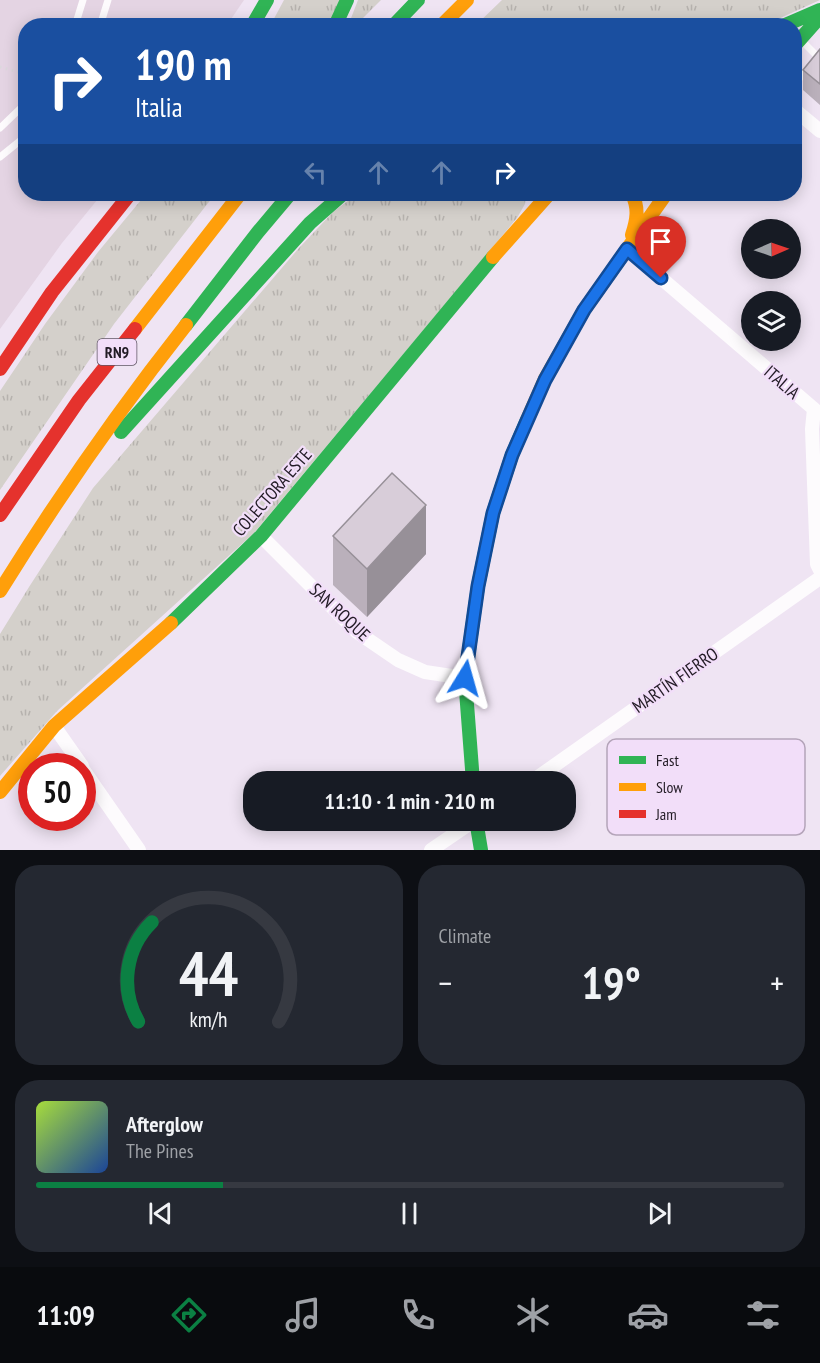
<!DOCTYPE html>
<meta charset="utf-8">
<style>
:root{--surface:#171b24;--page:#242831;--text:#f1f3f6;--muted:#9ea1a6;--line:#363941;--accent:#0b8043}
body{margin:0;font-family:"PT Sans Narrow",sans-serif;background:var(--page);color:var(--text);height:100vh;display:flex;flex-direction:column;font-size:22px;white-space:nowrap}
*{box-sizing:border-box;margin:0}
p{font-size:20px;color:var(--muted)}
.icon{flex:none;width:33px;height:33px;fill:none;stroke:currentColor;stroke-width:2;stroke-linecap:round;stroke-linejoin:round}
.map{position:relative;height:850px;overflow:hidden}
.details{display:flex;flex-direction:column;gap:15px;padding:15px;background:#0d0f14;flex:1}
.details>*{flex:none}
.hud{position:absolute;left:18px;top:18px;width:784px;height:183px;border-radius:24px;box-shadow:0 3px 15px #0003;background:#1a4fa0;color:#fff;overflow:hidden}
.needle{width:39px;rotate:88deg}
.fabs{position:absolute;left:741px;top:219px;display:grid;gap:12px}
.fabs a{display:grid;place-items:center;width:60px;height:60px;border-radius:50%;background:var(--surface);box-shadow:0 3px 15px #0003;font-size:30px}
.speed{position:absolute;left:18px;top:753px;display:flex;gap:12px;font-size:30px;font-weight:700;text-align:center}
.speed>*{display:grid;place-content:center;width:78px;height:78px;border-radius:50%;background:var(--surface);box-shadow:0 3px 15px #0003;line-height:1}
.speed .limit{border:9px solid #d22;background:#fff;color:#111}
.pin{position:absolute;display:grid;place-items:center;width:51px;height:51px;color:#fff;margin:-62px -26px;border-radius:50% 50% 50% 0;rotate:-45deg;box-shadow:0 0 6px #0007}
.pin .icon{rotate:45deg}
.me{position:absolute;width:66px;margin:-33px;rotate:8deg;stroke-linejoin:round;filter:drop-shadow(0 0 4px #0008)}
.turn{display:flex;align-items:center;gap:21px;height:126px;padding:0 18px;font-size:27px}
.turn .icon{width:78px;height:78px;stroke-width:2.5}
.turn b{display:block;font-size:42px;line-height:51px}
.lanes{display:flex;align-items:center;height:57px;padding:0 18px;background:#0003;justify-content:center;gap:30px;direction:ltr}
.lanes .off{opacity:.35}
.big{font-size:45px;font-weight:600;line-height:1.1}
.details .widget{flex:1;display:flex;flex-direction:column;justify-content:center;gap:9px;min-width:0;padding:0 21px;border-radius:24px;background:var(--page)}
.details .dial{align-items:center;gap:0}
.dial svg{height:156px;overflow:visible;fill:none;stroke:var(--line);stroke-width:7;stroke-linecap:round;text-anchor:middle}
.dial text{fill:var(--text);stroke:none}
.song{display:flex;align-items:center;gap:18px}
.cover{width:72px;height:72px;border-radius:9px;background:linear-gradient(135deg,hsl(80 70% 55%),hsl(220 70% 35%))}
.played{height:6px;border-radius:3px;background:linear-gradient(90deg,var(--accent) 25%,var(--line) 25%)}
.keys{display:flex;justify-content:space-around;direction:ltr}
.heat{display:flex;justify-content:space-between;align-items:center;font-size:33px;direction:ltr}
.details .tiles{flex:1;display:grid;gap:15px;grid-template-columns:1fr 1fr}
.widget:last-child{grid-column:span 2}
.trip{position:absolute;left:243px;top:771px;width:333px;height:60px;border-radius:24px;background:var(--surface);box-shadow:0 3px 15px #0003;font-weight:600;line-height:60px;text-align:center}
.menu{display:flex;height:96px;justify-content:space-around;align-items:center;background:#090b0e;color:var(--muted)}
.menu .icon{width:42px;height:42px}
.menu .active{color:var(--accent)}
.menu b{font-size:27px;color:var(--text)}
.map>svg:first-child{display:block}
</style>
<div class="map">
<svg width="820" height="850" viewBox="0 0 820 850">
<defs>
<pattern id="grass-tufts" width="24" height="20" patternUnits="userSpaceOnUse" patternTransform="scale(1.5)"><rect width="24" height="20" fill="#d4d0cb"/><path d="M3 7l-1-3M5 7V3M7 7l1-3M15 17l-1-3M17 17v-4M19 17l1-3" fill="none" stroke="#b6b2ae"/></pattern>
</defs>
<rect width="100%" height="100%" fill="#efe4f3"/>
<path fill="#e4d4e3" d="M0 0H244L227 25 26 26V194H102L62 243 0 329Z"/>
<path fill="url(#grass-tufts)" d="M284 0H343L330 25 270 26Z
M358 0H381L356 25 348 26Z
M502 0H820L765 25 475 26Z
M146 194H215L114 324 0 490V391L45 324 98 252Z
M357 194H526L525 204 517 218 254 533 57 711 0 776V634L29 587 93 488 299 248 333 212Z"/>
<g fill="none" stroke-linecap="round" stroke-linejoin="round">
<path stroke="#dbd8dc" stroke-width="3" stroke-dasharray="1.5 4.5" stroke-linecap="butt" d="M0 67 26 74"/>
<path stroke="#fdfbfd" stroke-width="7" d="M75 26 83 0
M100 26 108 0
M802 41 820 59
M795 83 809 68
M0 128 26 103
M0 157 26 136"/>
<path stroke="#fdfbfd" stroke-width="14" d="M795 110 820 131
M627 249 814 409
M814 409 812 429 817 564 820 570
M261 536 357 632 398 660 425 672 465 678
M54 726 82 766
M82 768 139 850
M531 782 820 578
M431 850 475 820"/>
<path stroke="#30b455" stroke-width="14" d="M252 26 267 0
M335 26 347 0
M393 26 418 0
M783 26 820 10
M795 45 820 17
M186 325 258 232 290 194
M121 432 310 223 343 194
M171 623 261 536 493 257
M473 782 465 678 478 586 493 513 512 455 527 420
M476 820 481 850"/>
<path stroke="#ff9f0a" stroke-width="14" d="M441 26 467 0
M632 194C639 208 637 220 632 235
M493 257 549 194
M135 329 240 194
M527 420 545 379 584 310 666 194
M0 591C57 499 119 410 186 325
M0 792 54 726 171 623"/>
<path stroke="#e5322d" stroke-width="14" d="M0 369 52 292 130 194
M0 515 79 400 135 329"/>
</g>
<path fill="#bab0bb" d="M820 49V105L803 90V70Z
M333 536 426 554 367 617 333 585Z"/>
<path fill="#979098" d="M426 505V554L367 617V569Z"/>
<path fill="#d8cdd9" stroke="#979098" stroke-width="1.5" d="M820 49V84L803 70Z
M392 473 426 505 367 569 333 536Z"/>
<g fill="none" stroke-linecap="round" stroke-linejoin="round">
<defs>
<path id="route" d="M465 678 478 586 493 513 512 455 545 380 584 310 627 249 661 278"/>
</defs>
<use href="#route" stroke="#114b97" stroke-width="15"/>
<use href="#route" stroke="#1a73e8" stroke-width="10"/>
</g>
<g text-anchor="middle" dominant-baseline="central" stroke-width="4.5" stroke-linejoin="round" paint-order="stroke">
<rect fill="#f2def9" stroke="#605665" stroke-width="1.5" x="97.5" y="339" width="39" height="26" rx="4.5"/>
<g font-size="16" font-weight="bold" fill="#221b25">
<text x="117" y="352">RN9</text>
</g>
<g font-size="18" fill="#221b25" stroke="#f2def9">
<text transform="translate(782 382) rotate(41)">ITALIA</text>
<text transform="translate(272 492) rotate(-49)">COLECTORA ESTE</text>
<text transform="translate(340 612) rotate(43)">SAN ROQUE</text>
<text transform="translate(675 680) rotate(-35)">MARTÍN FIERRO</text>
</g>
</g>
<rect x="607" y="739" width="198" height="96" rx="9" fill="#f2def9" stroke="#b4a4b9" stroke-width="1.5"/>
<rect x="619" y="756" width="27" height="8" fill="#30b455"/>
<rect x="619" y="783" width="27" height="8" fill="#ff9f0a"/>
<rect x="619" y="810" width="27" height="8" fill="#e5322d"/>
<g font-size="16" fill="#221b25">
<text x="656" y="766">Fast</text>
<text x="656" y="793">Slow</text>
<text x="656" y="820">Jam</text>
</g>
</svg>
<div class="fabs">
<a><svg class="needle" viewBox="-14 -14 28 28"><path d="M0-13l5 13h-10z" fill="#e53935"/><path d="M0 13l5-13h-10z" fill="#9ea1a6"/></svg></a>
<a><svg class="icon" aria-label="layers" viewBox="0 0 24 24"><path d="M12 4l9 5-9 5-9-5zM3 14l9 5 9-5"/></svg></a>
</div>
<div class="speed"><div class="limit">50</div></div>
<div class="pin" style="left:661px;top:278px;background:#d93025"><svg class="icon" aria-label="arrive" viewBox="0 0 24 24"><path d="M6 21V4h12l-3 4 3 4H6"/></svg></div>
<svg class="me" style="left:465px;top:678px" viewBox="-20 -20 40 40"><path d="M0-17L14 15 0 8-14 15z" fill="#1a73e8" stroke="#fff" stroke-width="4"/></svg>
<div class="trip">11:10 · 1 min · 210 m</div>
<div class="hud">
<div class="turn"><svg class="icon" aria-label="right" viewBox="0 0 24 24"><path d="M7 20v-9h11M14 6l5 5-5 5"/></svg><div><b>190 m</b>Italia</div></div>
<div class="lanes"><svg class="icon off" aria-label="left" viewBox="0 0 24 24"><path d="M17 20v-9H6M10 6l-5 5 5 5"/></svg><svg class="icon off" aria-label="ahead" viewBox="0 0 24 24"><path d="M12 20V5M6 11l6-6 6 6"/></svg><svg class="icon off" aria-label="ahead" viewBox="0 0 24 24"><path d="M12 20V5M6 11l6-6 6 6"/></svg><svg class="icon" aria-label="right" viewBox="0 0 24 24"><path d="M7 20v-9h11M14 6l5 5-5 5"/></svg></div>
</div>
</div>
<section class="details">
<div class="tiles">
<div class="widget dial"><svg viewBox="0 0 100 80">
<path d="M14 69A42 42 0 1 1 86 69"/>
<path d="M14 69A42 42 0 0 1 21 18" stroke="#0b8043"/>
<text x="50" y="56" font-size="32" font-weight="700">44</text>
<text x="50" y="72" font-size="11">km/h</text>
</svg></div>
<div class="widget"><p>Climate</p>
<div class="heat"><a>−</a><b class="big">19°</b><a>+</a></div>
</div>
<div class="widget">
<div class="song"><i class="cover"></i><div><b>Afterglow</b><p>The Pines</p></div></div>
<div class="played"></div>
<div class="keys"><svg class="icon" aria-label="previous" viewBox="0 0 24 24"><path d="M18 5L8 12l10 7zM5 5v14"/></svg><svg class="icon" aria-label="pause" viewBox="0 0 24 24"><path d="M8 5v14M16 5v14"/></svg><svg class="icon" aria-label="next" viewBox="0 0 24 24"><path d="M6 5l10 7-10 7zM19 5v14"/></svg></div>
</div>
</div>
</section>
<nav class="menu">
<b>11:09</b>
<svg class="icon active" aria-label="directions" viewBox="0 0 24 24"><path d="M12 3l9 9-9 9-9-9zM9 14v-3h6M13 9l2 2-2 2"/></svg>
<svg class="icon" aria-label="music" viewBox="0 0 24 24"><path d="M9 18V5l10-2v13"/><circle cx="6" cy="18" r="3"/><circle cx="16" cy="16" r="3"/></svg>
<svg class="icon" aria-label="phone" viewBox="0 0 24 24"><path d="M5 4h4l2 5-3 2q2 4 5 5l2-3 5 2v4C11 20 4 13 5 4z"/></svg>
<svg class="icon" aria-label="climate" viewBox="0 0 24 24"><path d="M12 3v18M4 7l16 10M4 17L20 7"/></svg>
<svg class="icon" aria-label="car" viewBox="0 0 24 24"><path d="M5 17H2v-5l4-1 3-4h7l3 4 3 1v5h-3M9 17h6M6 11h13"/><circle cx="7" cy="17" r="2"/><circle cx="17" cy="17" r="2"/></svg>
<svg class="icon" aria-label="filters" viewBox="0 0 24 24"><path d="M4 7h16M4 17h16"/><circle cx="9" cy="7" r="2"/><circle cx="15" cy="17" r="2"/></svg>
</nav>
